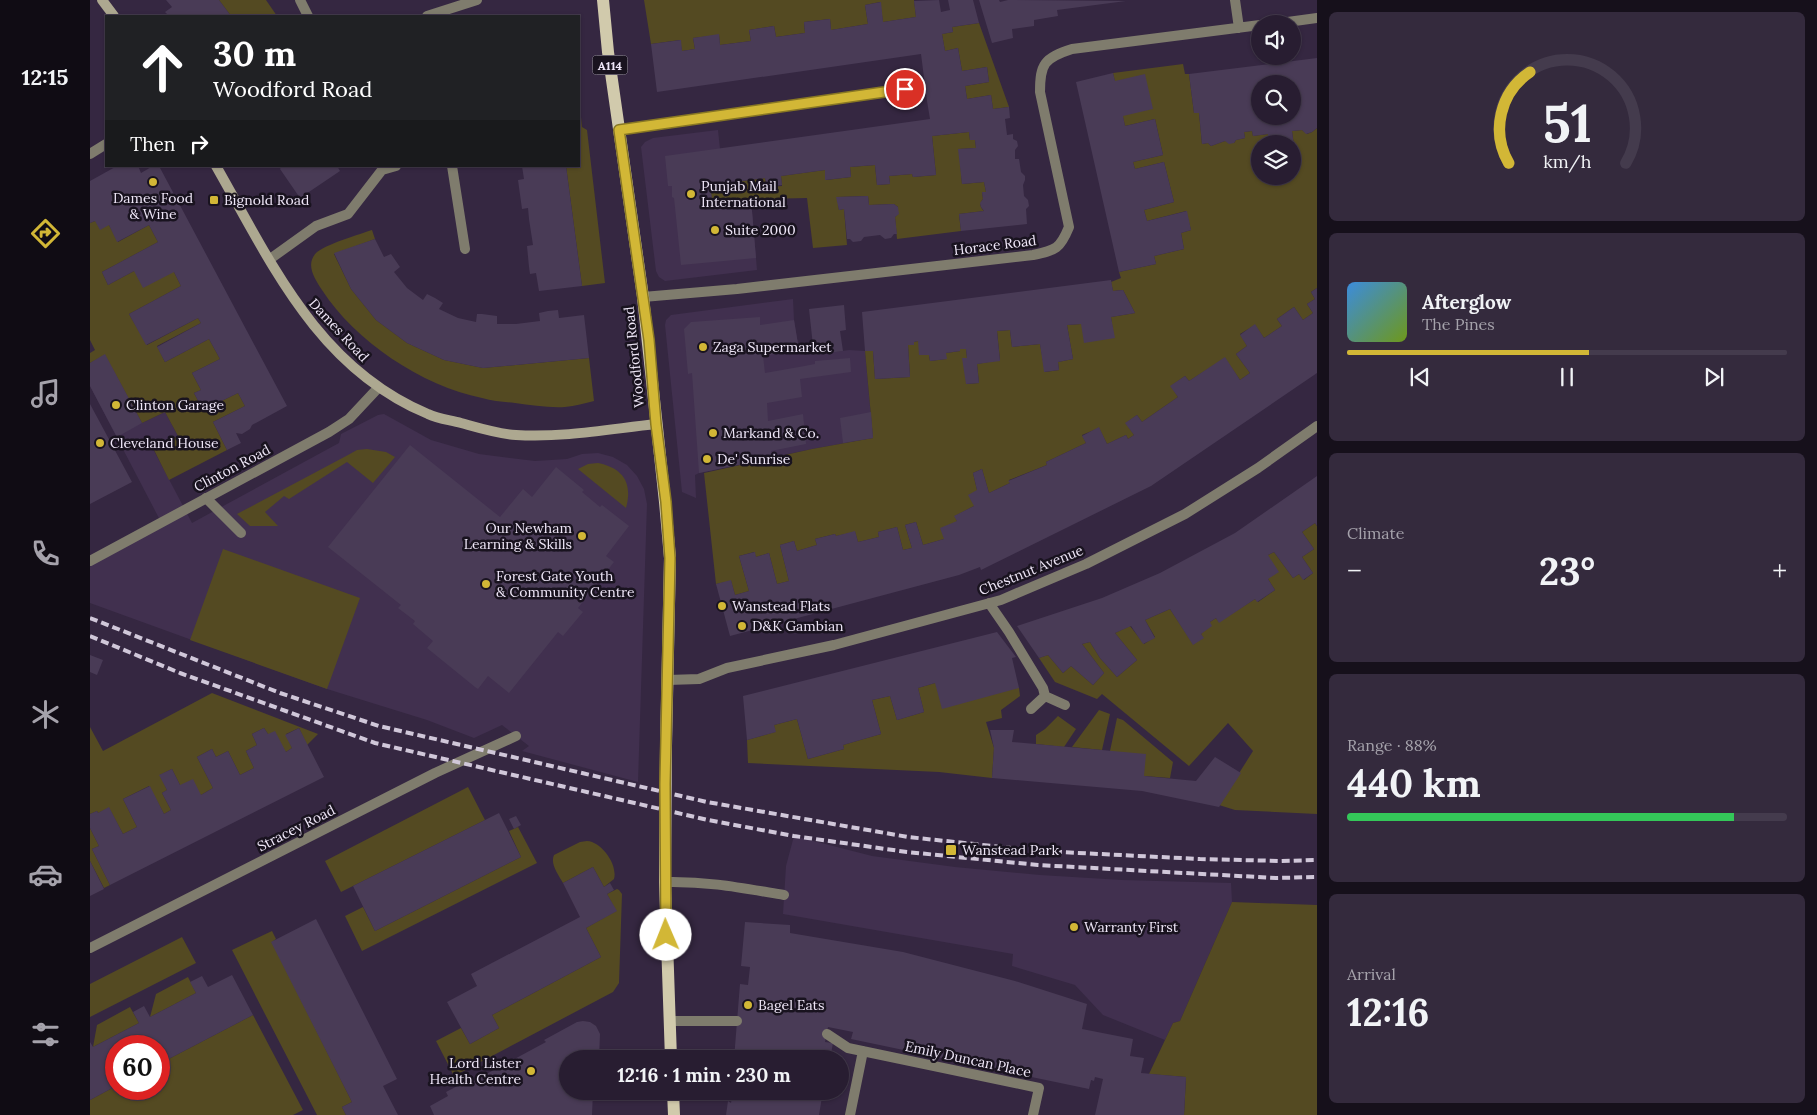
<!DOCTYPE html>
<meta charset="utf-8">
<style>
:root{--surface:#281d31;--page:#342a3d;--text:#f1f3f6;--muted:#a5a2ab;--line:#443b4d;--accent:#d2b736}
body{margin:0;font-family:Lora,serif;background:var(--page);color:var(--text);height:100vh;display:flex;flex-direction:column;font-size:19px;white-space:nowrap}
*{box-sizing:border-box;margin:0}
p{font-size:16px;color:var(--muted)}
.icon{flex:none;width:28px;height:28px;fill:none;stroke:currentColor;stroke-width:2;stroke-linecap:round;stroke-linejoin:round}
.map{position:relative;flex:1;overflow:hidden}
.drawer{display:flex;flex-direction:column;gap:12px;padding:12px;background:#16101b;width:500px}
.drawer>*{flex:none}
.guide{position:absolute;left:15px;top:15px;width:475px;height:152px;border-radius:0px;box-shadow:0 1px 4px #0004,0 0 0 1px var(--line);background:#202124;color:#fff;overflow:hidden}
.buttons{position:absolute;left:1161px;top:15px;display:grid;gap:10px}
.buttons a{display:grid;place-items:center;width:50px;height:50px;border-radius:50%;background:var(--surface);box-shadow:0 1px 4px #0004,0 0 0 1px var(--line);font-size:25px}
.speed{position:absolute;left:15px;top:1035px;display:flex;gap:10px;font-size:25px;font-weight:700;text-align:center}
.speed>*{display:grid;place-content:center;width:65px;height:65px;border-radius:50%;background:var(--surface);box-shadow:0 1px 4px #0004,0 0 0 1px var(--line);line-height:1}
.speed .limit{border:8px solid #d22;background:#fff;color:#111}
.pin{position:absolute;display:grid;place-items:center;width:42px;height:42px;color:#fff;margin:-21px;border:2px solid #fff;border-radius:50%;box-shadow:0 1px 5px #0007}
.me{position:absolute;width:55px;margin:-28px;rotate:359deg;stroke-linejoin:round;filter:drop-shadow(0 0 4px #0008)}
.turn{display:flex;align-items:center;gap:18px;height:105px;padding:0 25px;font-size:22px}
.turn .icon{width:65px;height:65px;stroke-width:2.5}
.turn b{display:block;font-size:35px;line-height:42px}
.then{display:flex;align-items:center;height:48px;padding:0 25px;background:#0003;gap:10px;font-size:19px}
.big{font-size:38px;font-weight:700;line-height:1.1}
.drawer .tile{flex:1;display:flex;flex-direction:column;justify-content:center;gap:8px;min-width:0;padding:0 18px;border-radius:8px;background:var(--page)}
.drawer .dial{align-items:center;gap:0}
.dial svg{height:130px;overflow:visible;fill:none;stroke:var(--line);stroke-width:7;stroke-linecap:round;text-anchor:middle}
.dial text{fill:var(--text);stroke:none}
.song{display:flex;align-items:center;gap:15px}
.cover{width:60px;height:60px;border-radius:8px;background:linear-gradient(135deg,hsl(210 70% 55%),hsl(80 70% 35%))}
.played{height:5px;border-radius:2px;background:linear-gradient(90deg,var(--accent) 55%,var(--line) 55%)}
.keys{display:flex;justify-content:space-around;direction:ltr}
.heat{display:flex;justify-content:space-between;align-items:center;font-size:28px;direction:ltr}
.charge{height:8px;border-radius:4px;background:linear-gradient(90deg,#34c759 88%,var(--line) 0)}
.trip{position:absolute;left:469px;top:1050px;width:290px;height:50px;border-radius:25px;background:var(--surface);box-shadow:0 1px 4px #0004,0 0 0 1px var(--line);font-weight:700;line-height:50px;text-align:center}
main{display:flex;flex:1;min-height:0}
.tabs{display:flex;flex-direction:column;width:90px;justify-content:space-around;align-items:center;background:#100c14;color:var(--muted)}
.tabs .icon{width:35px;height:35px}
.tabs .selected{color:var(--accent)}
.tabs b{font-size:22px;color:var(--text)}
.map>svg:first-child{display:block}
</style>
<main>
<nav class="tabs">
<b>12:15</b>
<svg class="icon selected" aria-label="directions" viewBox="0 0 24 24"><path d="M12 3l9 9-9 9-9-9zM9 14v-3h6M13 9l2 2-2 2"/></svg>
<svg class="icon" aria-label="music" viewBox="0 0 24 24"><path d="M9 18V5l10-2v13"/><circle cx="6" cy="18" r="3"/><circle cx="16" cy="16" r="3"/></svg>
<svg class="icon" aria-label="phone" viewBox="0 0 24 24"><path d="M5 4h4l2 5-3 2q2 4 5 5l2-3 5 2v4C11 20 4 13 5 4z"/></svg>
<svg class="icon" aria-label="climate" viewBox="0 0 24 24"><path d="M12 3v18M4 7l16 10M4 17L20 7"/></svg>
<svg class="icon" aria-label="car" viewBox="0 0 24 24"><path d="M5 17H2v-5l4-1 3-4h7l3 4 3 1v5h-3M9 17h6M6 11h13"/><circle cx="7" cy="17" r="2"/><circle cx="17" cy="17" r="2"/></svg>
<svg class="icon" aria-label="filters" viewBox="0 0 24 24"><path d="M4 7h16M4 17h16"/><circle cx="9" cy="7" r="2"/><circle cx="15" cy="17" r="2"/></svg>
</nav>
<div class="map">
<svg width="1227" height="1115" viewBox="0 0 1227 1115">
<rect width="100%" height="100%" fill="#352741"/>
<path fill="#41304f" d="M628 130 632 168 661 199 667 270 575 281 569 277 566 271 551 147 555 142 563 138Z
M703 299 704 320 709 350 724 355 759 350 775 351 783 438 722 449 609 473 605 475 606 498 592 492 575 325 576 320 581 315Z
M15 354 52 423 75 412 88 436 63 449 102 523 249 443 251 434 288 415 294 414 341 440 389 454 445 461 477 459 492 454 508 453 523 457 537 465 547 476 554 489 557 504 548 782 432 751 439 746 412 725 384 738 337 720 237 689 0 603V561L71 522 0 386V363Z
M704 836 782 856 865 867 950 875 1032 880 1141 883 1142 902 1090 1021 1083 1023 1075 1040 1013 1015 985 985 922 966 923 954 693 914 696 866Z"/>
<path fill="#544a22" d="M129 0H176L187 16H141Z
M554 0H824L826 17 793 22 790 2 775 5 778 24 741 30 740 19 714 22 715 33 686 37 684 26 659 30 661 41 630 45 629 35 603 38 605 49 592 51 590 40 561 44Z
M889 23 919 107 903 109 901 95 877 99 875 86 899 82 897 67 872 71 868 48 855 51 852 34 863 32 862 27Z
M1093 64 1095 74H1099L1104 113H1109L1112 144 1118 143 1121 146 1135 141 1144 143 1146 140 1155 138 1154 132 1162 131 1163 136 1178 134 1179 144H1170V176H1202L1203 162 1206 161 1202 131 1212 130 1217 134 1222 132 1227 128V288L1221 292 1225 299 1217 304 1223 313 1213 320 1204 307 1187 319 1192 326 1174 338 1165 325 1150 334 1157 346 1146 354 1160 373 1150 380 1135 358 1099 381 1095 376 1081 386 1088 397 1052 422 1047 415 1036 423 1044 435 1038 439 1036 435 1017 444 1009 428 992 435 996 443 956 462 957 465 919 480 920 483 899 493 892 469 883 473 887 490 884 506 865 516 867 521 854 539 833 545 826 522 815 525 822 548 813 550 807 527 788 532 789 537 768 542 765 532 746 536 745 534 725 539 727 545 707 551 704 541 690 545 699 581 687 584 679 553 666 557 664 552 649 556 659 591 645 595 641 581 626 584 614 473 722 449 783 438 775 351H783L785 379 820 377 818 345H824V342L828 341 839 355 840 361 856 359V353L870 351V349H876L877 358H873L877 384 889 383 887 364 910 360 907 331 920 330 922 347 950 344 955 372 969 370 968 362 983 359 977 325 991 324 1024 338 1021 317 1045 313 1033 290 1023 291 1021 282 1031 278 1029 272 1066 264 1064 256 1094 249 1091 233 1101 230 1096 211 1057 221 1054 210 1084 202 1074 162 1045 169 1043 162 1073 155 1065 119 1035 126 1023 73Z
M489 117H491L492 127 497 130 515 283 492 286 476 166H489Z
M879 132 880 140H885L886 148 869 149 872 184 894 182 896 192H892L893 199C889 204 890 207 894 211L869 214 871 231 807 239 805 217 808 214V207L804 204 779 205 778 196 747 197 749 210 754 209 757 245 723 248 717 198 622 200 620 185 675 178 677 187 692 186 691 176 735 170 736 180 761 177 760 167 785 165 787 185 800 184 799 176 822 174 823 177 846 175 842 136Z
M5 221 19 225 28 242 59 225 68 242 12 272 18 285 44 271 84 272 91 286 39 314 57 345 108 318 111 323 67 346 75 362 119 339 130 359 102 373 111 390 104 393 113 410 148 393 155 406 123 422 137 450 79 480 63 448 88 436 75 412 52 423 15 355 0 363V353L5 350 0 340V223Z
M282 230 285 239 244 254 261 289 286 320 317 343 354 360 393 368 499 358 504 401C495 403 485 406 475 407 459 408 441 405 425 403 414 402 403 401 392 398 332 386 265 341 232 290 225 279 215 265 226 253 234 245 270 234 282 230Z
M277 449 296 452 305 457 283 483 257 462 199 499 194 496 175 512 188 526H160L147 514 258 455 267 450Z
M508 463C533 468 543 483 536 508L488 469 498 464Z
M1225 523 1227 526V814L1145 810 1129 805 1163 751 1138 723 1099 766 1012 694 1007 699 965 682 949 658 958 655 973 673 981 666 1003 685 1014 673 992 644 1000 642 1010 658 1027 677 1047 660 1025 633 1040 626 1054 644 1065 637 1055 620 1080 609 1103 644 1113 638 1111 634 1120 622 1126 618 1129 622 1165 599 1168 602 1185 590 1178 579V555L1184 552 1203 578 1209 574 1214 580 1223 573 1212 557 1224 549 1212 532Z
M133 549 270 598 237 689 100 640Z
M845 683 929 688 930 696 911 710 912 718 896 722 904 748 902 778 849 772 658 763 657 740 685 732 684 725 707 719 718 759 754 749 753 745 791 734 782 700 800 696 807 720 834 712 828 688Z
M122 693 228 734 217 745 209 728 196 734 202 748 196 752 178 734 174 728 162 734 167 745 156 751 164 768 150 775 138 751 126 757 122 749 107 757 123 788 111 795 90 785 82 769 70 775 77 790 72 793 81 810 74 814 59 786 33 799 47 827 33 834 19 808 8 813 7 811 0 814V727L13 751Z
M1009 710 1020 714 1012 750 982 747Z
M968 716 986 729 974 747 946 744V735L955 729Z
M1027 718 1033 720 1083 762 1080 778 1054 776 1020 751Z
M378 787 395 820 251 892 235 861Z
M428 827 447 863 272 951 255 916 273 907 285 931 431 857 419 831Z
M0 828 9 846 2 849 20 885 14 888 0 861Z
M497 841C512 842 528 865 524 879L514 887 503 867 473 883C468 874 460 864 464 855L490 842Z
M527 889 529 890 532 894 529 983 523 992 364 1076 346 1041 371 1028 380 1044 409 1028 402 1015 511 957 496 928 526 911 517 894Z
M1142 902 1227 905V1115H1094L1096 1077 1059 1074 1083 1023 1090 1021Z
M182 931 186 939 182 942 262 1102 252 1107 256 1115H227L142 950Z
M92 937 106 963 0 1017V984Z
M98 977 106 993 60 1017 66 994Z
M40 1007 49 1023 3 1047 7 1025Z
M163 1015 213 1110 203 1115H0V1100L26 1086V1089H69V1064Z"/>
<path fill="#493b56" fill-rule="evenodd" d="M76 0H129L141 16H79L75 12 82 7Z
M849 0 851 12 860 10 858 0H883L889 23 862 27 863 32 852 34 855 51 868 48 872 71 897 67 899 82 875 86 877 99 901 95 903 109 919 107 920 118 915 119 917 135 923 134V139L927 141 928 146 925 150V159H929L931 172 935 176V180L933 185 934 196 938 200 939 206 936 209 937 224 871 231 869 214 894 211 891 207 890 203 893 199 892 192H896L894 182 872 184 868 149 886 148 885 140H880L879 132 842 136 846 175 823 177 822 174 799 176 800 184 787 185 785 165 760 167 761 177 735 180V170L691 176 692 185 677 187 675 178 620 185 622 200 661 199 666 258 591 265 584 198 582 197V186H578L575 156 840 119 837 101 831 54 567 92 561 44 591 40 592 51 605 49 603 38 629 34 630 45 661 41 659 30 684 26 686 37 715 33 714 22 740 19 741 30 778 24 775 5 791 2 793 22 826 17 824 1Z
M889 0H909L910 2 918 0 1036 1 967 10 968 16 944 20V26L922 29 923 38 902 43Z
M1227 58V128L1222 132 1216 134 1212 130 1202 131 1206 161 1202 162V144H1179L1178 134 1163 136 1162 131 1154 132 1155 138 1146 140 1144 143 1139 144 1135 141 1121 146 1118 143 1112 144 1109 113H1104L1099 74ZM1170 84H1202V116H1170Z
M1023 73 1025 81 1055 74 1063 109 1033 116 1035 126 1065 119 1073 155 1043 162 1045 169 1074 162 1084 202 1054 210 1057 221 1097 211 1101 230 1091 233 1094 249 1064 256 1066 264 1029 272 986 82Z
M27 166H48L51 173 63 166H69L197 406 162 425 160 429 152 434 146 433 151 443 137 450 123 422 155 406 148 393 113 410 104 393 111 390 102 373 130 359 119 339 75 362 67 347 111 323 108 318 56 345 39 314 91 286 84 272 53 288 44 271 18 285 12 272 68 242 59 225 27 242 19 225 10 230 5 221 0 223V181Z
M192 166H247L250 171 210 198 190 169Z
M432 166H476L492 286 449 291 446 273 440 274 439 267 437 246 443 245 439 219 438 208 432 209 428 180 434 179Z
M778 196 779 205 804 204 808 207 809 214 805 217 807 234H804L801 238 795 239 790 235 774 237 771 241 763 242 760 239H757L754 209 749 210 746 197Z
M285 239 294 257 301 254 310 267 304 272 317 288 333 300 337 294 345 298 353 303 349 309 368 318 386 322 387 314H392L407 316V324H426L450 321 449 313 458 311 468 310 469 318 494 315 499 358 393 368 354 360 317 343 286 320 261 289 244 253Z
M1021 280 1023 291 1033 290 1045 313 1021 317 1025 338 994 343 991 324 977 325 983 359 968 362 969 370 954 372 950 344 922 347 920 330 907 331 910 361 887 364 889 383 876 384 872 358H877L876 349H870V351L856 353 857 359 840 361 839 355H829L828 341 824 342V345H818L820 377 785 379 783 351H775L772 312Z
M1227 288V373L1061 486 891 570 890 567 869 575 640 636 626 584 641 580 645 595 659 591 649 556 665 552 666 557 679 553 687 584 699 581 690 545 704 541 707 551 727 545 725 539 745 534 746 536 765 531 768 542 789 537 788 532 807 527 813 550 822 548 815 525 826 522 833 545 854 539 850 528 867 521 864 516 884 506 878 495 887 490 883 473 892 469 899 493 920 483 918 481 957 465 956 462 996 443 992 436 1009 427 1017 444 1036 435 1038 439 1044 435 1035 423 1047 415 1052 422 1088 397 1080 386 1095 376 1099 381 1135 357 1150 380 1160 373 1146 354 1157 346 1150 335 1165 324 1174 338 1192 326 1187 319 1204 307 1213 320 1223 313 1217 304 1225 299 1221 292Z
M754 305 756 330 750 331 753 351 724 355 719 309Z
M670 317V325L704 320 709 350 673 356 675 373 709 367 725 364V361L760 358 761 372 710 379 712 397 677 403 678 421 713 414 716 444 681 451 682 458 609 473 602 373 598 374 594 329 601 322Z
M15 354 52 423 27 437 0 386V363Z
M0 404 42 482 0 504Z
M781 412 783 438 753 443 750 418Z
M320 445 410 517 433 489 442 497 466 467 494 490 492 492 510 507 512 505 539 526 516 556 524 562 488 608 493 612 473 636 468 632 419 693 398 676 388 689 385 687 337 648 343 641 323 624 325 621 308 608 311 605 238 547Z
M1227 476V526L1225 523 1212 532 1224 549 1212 557 1223 573 1213 580 1209 574 1203 578 1184 552 1178 555 1189 572 1178 579 1185 590 1167 602 1165 599 1129 623 1126 618 1120 622 1122 626 1111 634 1114 638 1103 645 1080 609 1055 620 1065 638 1053 644 1041 626 1025 633 1047 660 1027 677 1010 658 1000 642 992 644 1014 673 1003 685 981 666 973 673 958 655 949 658 927 626 1012 598 1070 573 1145 533Z
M907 632 926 657 922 658 929 688 852 709 845 683 828 688 834 712 807 720 800 696 782 700 791 734 753 745 754 749 718 759 707 719 684 725 686 732 657 740 653 696Z
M0 655 13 660 7 675 0 672Z
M174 728 178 734 185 731 196 752 202 748 195 735 209 728 234 777 20 885 2 849 9 846 0 828V814L7 811 8 813 19 807 33 834 47 827 33 799 60 786 74 814 81 810 72 793 77 790 69 775 82 769 90 785 103 779 111 795 123 788 107 757 122 749 126 757 138 751 150 775 164 768 156 751 167 745 162 734Z
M900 730H924L922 742 1056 754 1054 776 1106 781 1125 757 1151 773 1129 807 1052 791 902 778 904 748Z
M409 813 431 857 285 931 263 886Z
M426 816 431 825 424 829 419 819Z
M0 861 14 889 0 896Z
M503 867 514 887 520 883 524 890 517 894 527 911 496 928 511 957 402 1015 409 1028 380 1044 357 1002 387 986 381 974 490 917 473 883Z
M226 919 307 1079 293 1086 308 1115H256L252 1107 262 1102 181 942Z
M655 922 700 925V933L813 952 925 981 997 1004 992 1029 1043 1039 1040 1056 1054 1058 1051 1073 1096 1077 1094 1115H1005L1013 1079 1005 1077 1004 1081 1001 1080 999 1089 761 1039 763 1032 738 1027 735 1042 743 1043 740 1059H644L650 984 658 985 660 967 651 966Z
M142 975 163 1015 69 1064V1046H26V1086L0 1100V1042L3 1047 49 1023 43 1012 54 1006 60 1017 106 993 100 982 112 976 118 987Z
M493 1021 500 1022 506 1026 510 1034 509 1059H478V1091H503L502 1115H344L340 1106 358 1096 356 1092 375 1082 376 1085 456 1042 454 1040 487 1022Z
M643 1091H733L729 1115H636L638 1101 641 1103Z"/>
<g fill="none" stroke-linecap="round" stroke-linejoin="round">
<path stroke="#7f7c6d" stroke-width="10" d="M116 498 151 533
M580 1021H647
M737 1034 758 1048 949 1088 943 1115
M760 1115 773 1051"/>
<path stroke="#7f7c6d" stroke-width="10" d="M210 0 218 16
M1145 0 1149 28
M337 16 387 0
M1183 24 1227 18
M529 130 815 89
M0 154 16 144
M362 166 375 249
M180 259 226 226 258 214 292 170 306 166
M553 297 647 289 943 255C966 250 970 249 979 227L950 92C950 64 954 58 982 49L1170 25
M0 561 239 432 259 419 288 388
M899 603 919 632 953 688 955 696 941 709
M578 680 609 679 637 668 744 645 911 600 996 564 1095 514 1168 468 1227 426
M955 696 975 705
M575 882C618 881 652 888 694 895
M0 948 345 773 426 736"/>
<path stroke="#ada890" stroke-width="10" d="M12 0 24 16
M126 166C182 264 228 368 338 414 348 419 360 420 371 423 389 428 408 434 426 435 472 438 520 429 566 424"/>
<path stroke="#d1caac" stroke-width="12" d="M513 0 518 52 553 297 575 502 580 558 576 746 575 882 581 1059
M583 1091 584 1115"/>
<path stroke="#d0c7d9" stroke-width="4" stroke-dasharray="8 4" stroke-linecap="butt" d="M0 618 190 693 289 726 617 802 818 837 950 851 1110 859 1191 861 1227 860
M0 636 90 673 285 743 618 820 704 836 817 852 948 865 1186 878 1227 877"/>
</g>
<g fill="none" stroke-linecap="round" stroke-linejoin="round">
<defs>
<path id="route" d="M576 935 575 784 580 558 576 502 566 424 559 340 529 130 815 89"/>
</defs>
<use href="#route" stroke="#887723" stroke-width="12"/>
<use href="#route" stroke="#d2b736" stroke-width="9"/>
</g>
<g fill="#d2b736" stroke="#19131f" stroke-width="2">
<circle cx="63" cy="182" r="5"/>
<circle cx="601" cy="194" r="5"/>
<rect x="119" y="195" width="10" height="10" rx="2.5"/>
<circle cx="625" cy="230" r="5"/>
<circle cx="613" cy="347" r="5"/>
<circle cx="26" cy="405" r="5"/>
<circle cx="623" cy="433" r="5"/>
<circle cx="10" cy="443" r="5"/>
<circle cx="617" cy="459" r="5"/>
<circle cx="492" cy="536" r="5"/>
<circle cx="396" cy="584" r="5"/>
<circle cx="632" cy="606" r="5"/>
<circle cx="652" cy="626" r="5"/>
<rect x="855" y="844" width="12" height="12" rx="2.5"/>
<circle cx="984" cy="927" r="5"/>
<circle cx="658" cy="1005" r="5"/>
<circle cx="441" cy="1071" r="5"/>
</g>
<g text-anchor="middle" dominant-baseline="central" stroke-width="5" stroke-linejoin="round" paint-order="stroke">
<rect fill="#19131f" stroke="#afa7b7" stroke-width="1" x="502.5" y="55.5" width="35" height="19" rx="4"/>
<g font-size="12" font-weight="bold" fill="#efe7f8">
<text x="520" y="65">A114</text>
</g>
<g font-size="14" fill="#efe7f8" stroke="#19131f" text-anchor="start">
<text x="611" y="186">Punjab Mail<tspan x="611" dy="16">International</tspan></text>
<text x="63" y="198" text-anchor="middle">Dames Food<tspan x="63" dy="16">&amp; Wine</tspan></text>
<text x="134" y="200">Bignold Road</text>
<text x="635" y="230">Suite 2000</text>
<text x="623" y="347">Zaga Supermarket</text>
<text x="36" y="405">Clinton Garage</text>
<text x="633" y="433">Markand &amp; Co.</text>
<text x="20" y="443">Cleveland House</text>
<text x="627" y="459">De' Sunrise</text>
<text x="482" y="528" text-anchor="end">Our Newham<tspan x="482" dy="16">Learning &amp; Skills</tspan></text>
<text x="406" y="576">Forest Gate Youth<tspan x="406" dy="16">&amp; Community Centre</tspan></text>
<text x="642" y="606">Wanstead Flats</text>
<text x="662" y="626">D&amp;K Gambian</text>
<text x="872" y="850">Wanstead Park</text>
<text x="994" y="927">Warranty First</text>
<text x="668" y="1005">Bagel Eats</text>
<text x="431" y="1063" text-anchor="end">Lord Lister<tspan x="431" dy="16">Health Centre</tspan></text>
</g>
<g font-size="14" fill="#efe7f8" stroke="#19131f">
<text transform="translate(905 245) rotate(-7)">Horace Road</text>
<text transform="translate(249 330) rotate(47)">Dames Road</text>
<text transform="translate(544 357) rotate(-96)">Woodford Road</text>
<text transform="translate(142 468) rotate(-28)">Clinton Road</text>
<text transform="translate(941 570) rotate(-22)">Chestnut Avenue</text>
<text transform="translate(206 828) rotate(-27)">Stracey Road</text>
<text transform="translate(878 1059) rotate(12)">Emily Duncan Place</text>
</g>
</g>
</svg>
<div class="buttons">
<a><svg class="icon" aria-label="sound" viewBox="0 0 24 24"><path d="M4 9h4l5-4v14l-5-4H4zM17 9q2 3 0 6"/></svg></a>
<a><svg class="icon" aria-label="search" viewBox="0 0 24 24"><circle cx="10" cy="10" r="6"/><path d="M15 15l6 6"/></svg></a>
<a><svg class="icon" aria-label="layers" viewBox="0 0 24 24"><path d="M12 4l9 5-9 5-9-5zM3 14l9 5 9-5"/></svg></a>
</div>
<div class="speed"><div class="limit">60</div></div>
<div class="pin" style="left:815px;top:89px;background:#d93025"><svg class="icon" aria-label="arrive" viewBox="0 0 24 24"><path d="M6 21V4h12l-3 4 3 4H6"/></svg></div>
<svg class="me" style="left:576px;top:935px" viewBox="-20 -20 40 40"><circle r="19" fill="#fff"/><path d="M0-13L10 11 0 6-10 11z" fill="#d2b736"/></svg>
<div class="trip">12:16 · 1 min · 230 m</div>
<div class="guide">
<div class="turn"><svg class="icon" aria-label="ahead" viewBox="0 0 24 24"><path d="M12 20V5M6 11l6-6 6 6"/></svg><div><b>30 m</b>Woodford Road</div></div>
<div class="then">Then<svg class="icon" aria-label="right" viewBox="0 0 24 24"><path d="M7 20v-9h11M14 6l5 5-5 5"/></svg></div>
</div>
</div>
<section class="drawer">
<div class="tile dial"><svg viewBox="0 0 100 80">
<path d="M14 69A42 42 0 1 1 86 69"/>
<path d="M14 69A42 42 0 0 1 27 13" stroke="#d2b736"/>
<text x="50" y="56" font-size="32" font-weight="700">51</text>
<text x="50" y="72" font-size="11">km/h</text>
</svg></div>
<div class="tile">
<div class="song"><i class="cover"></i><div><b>Afterglow</b><p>The Pines</p></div></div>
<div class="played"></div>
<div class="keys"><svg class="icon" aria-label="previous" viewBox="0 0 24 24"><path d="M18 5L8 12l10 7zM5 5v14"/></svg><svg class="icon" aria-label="pause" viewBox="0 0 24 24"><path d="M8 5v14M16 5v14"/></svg><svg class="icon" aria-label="next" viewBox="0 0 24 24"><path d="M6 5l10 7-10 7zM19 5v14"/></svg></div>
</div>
<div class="tile"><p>Climate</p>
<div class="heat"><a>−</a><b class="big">23°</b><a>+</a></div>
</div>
<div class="tile"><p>Range · 88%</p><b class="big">440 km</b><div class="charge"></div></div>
<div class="tile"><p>Arrival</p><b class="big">12:16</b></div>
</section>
</main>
